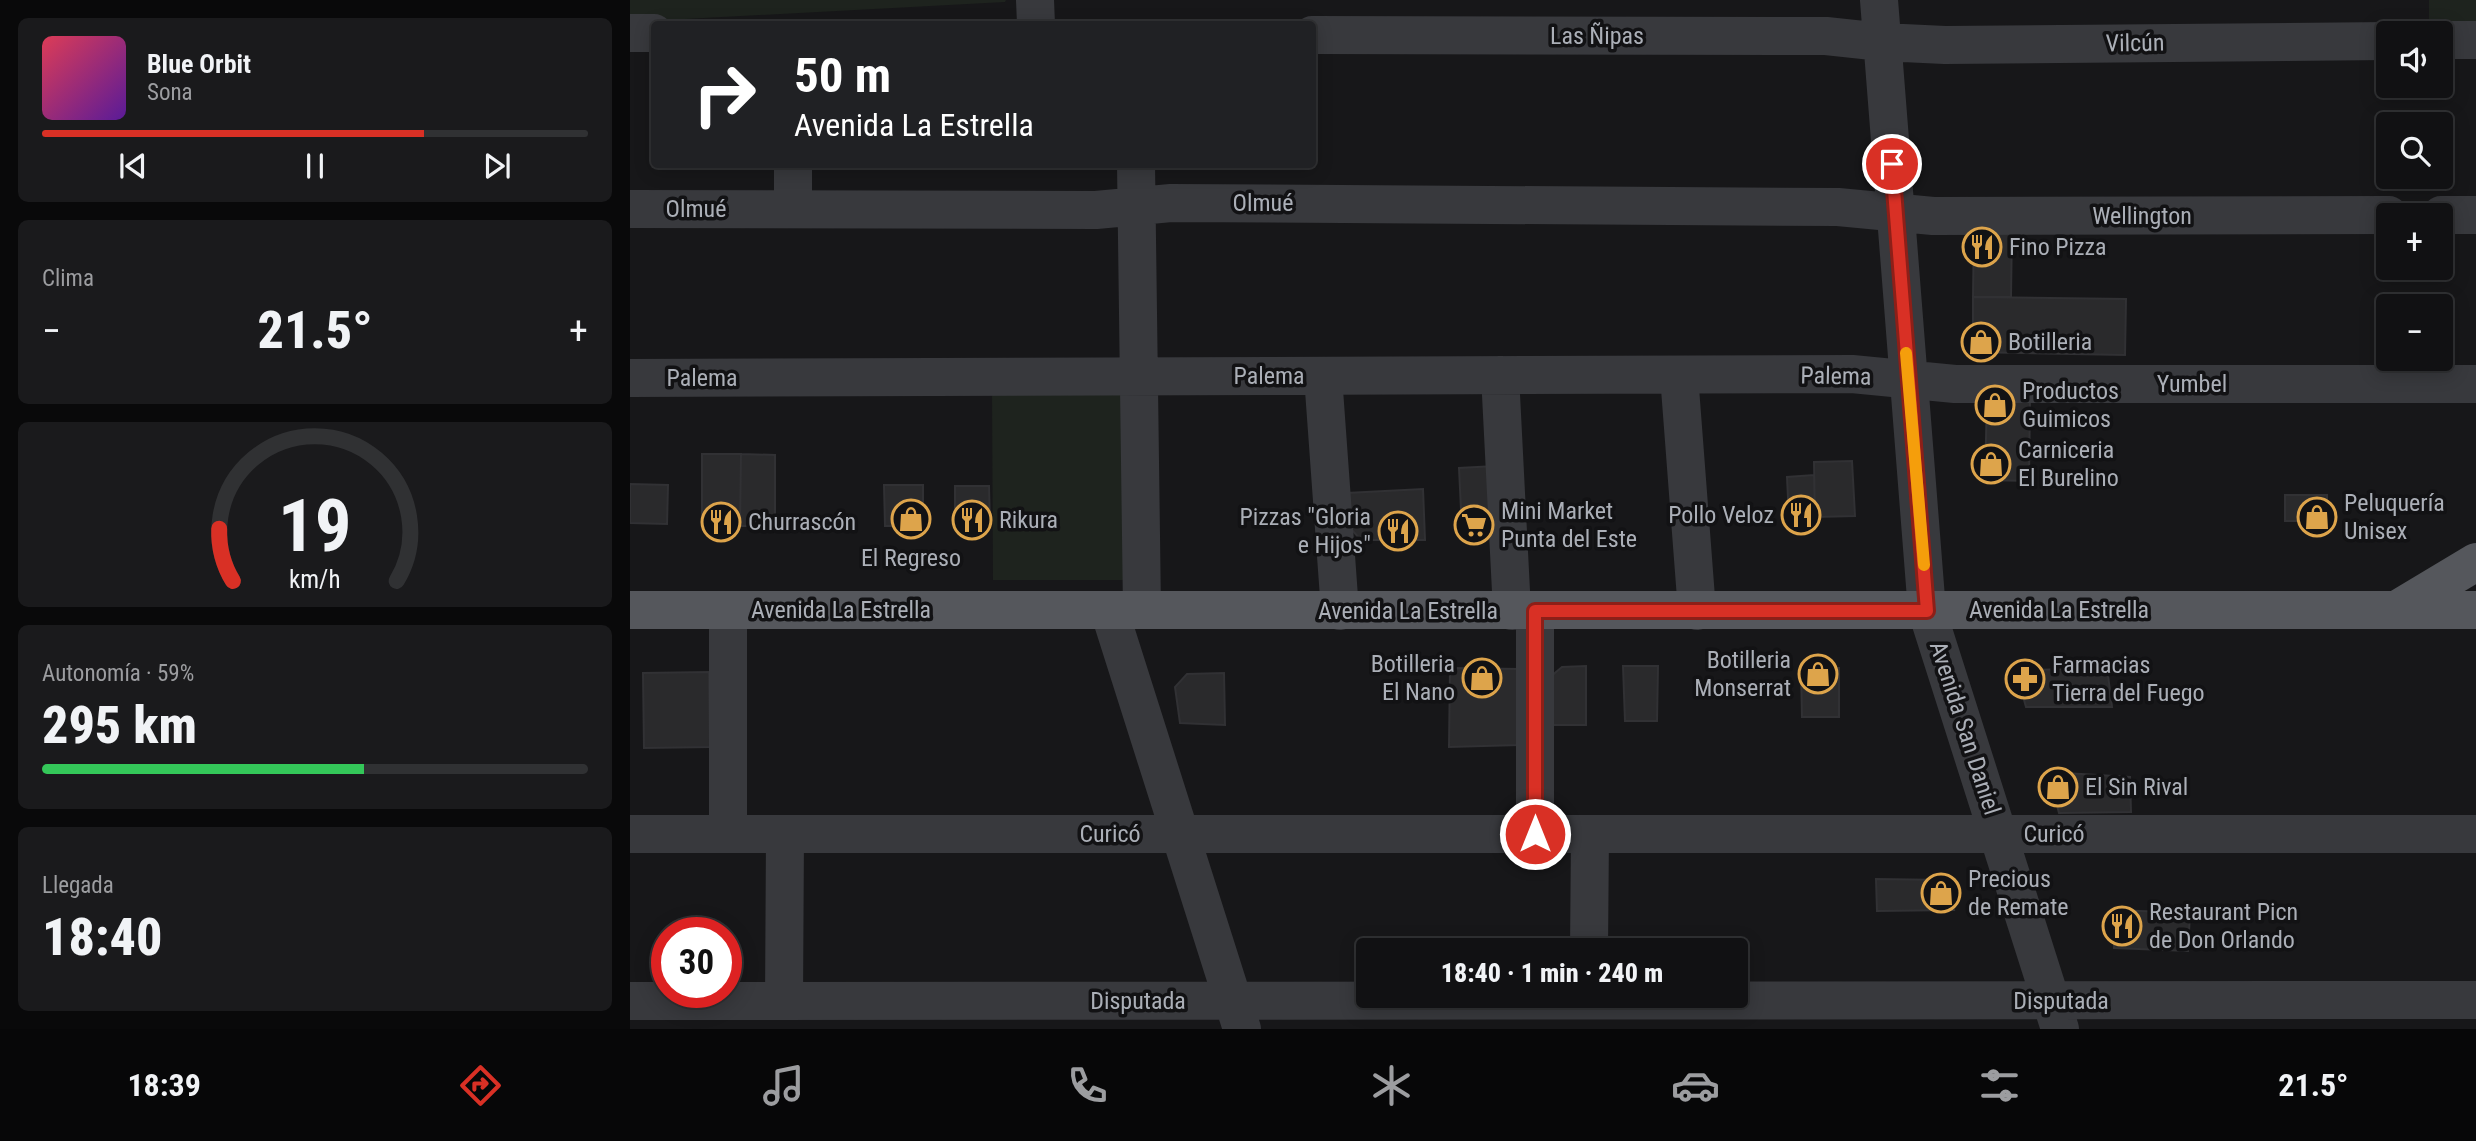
<!DOCTYPE html>
<html lang="es">
<meta charset="utf-8">
<style>
:root{--surface:#111113;--page:#1a1a1c;--text:#f1f3f6;--muted:#9c9da0;--line:#303133;--accent:#d93025}
body{margin:0;font-family:"Roboto Condensed",sans-serif;background:var(--page);color:var(--text);height:100vh;display:flex;flex-direction:column;font-size:26px;white-space:nowrap}
*{box-sizing:border-box;margin:0}
p{font-size:23px;color:var(--muted)}
.icon{flex:none;width:38px;height:38px;fill:none;stroke:currentColor;stroke-width:2;stroke-linecap:round;stroke-linejoin:round}
.map{position:relative;flex:1;overflow:hidden}
.panel{display:flex;flex-direction:column;gap:18px;padding:18px;background:#09090a;width:630px}
.panel>*{flex:none}
.banner{position:absolute;left:21px;top:21px;width:665px;height:147px;border-radius:7px;box-shadow:0 4px 18px #0003,0 0 0 2px var(--line);background:#202124;color:#fff;overflow:hidden}
.tools{position:absolute;left:1746px;top:21px;display:grid;gap:14px}
.tools a{display:grid;place-items:center;width:77px;height:77px;border-radius:7px;background:var(--surface);box-shadow:0 4px 18px #0003,0 0 0 2px var(--line);font-size:35px}
.speed{position:absolute;left:21px;top:917px;display:flex;gap:14px;font-size:35px;font-weight:700;text-align:center}
.speed>*{display:grid;place-content:center;width:91px;height:91px;border-radius:50%;background:var(--surface);box-shadow:0 4px 18px #0003,0 0 0 2px var(--line);line-height:1}
.speed .limit{border:10px solid #d22;background:#fff;color:#111}
.pin{position:absolute;display:grid;place-items:center;width:60px;height:60px;color:#fff;margin:-30px;border:4px solid #fff;border-radius:50%;box-shadow:0 2px 7px #0007}
.me{position:absolute;width:77px;margin:-38px;rotate:0deg;stroke-linejoin:round;filter:drop-shadow(0 0 5px #0008)}
.turn{display:flex;align-items:center;gap:24px;height:147px;padding:0 28px;font-size:32px}
.turn .icon{width:91px;height:91px;stroke-width:2.5}
.turn b{display:block;font-size:49px;line-height:60px}
.big{font-size:52px;font-weight:800;line-height:1.1}
.panel .card{flex:1;display:flex;flex-direction:column;justify-content:center;gap:10px;min-width:0;padding:0 24px;border-radius:10px;background:var(--page)}
.panel .dial{align-items:center;gap:0}
.dial svg{height:182px;overflow:visible;fill:none;stroke:var(--line);stroke-width:7;stroke-linecap:round;text-anchor:middle}
.dial text{fill:var(--text);stroke:none}
.song{display:flex;align-items:center;gap:21px}
.cover{width:84px;height:84px;border-radius:10px;background:linear-gradient(135deg,hsl(350 70% 55%),hsl(270 70% 35%))}
.played{height:7px;border-radius:4px;background:linear-gradient(90deg,var(--accent) 70%,var(--line) 70%)}
.keys{display:flex;justify-content:space-around;direction:ltr}
.heat{display:flex;justify-content:space-between;align-items:center;font-size:38px;direction:ltr}
.charge{height:10px;border-radius:5px;background:linear-gradient(90deg,#34c759 59%,var(--line) 0)}
.trip{position:absolute;left:726px;top:938px;width:392px;height:70px;border-radius:7px;background:var(--surface);box-shadow:0 4px 18px #0003,0 0 0 2px var(--line);font-weight:800;line-height:70px;text-align:center}
.tab-bar{display:flex;height:112px;justify-content:space-around;align-items:center;background:#070708;color:var(--muted)}
.tab-bar .icon{width:49px;height:49px}
.tab-bar .current{color:var(--accent)}
.tab-bar b{font-size:32px;color:var(--text)}
main{display:flex;flex:1;min-height:0}
.map>svg:first-child{display:block}
</style>
<main>
<section class="panel">
<div class="card">
<div class="song"><i class="cover"></i><div><b>Blue Orbit</b><p>Sona</p></div></div>
<div class="played"></div>
<div class="keys"><svg class="icon" aria-label="previous" viewBox="0 0 24 24"><path d="M18 5L8 12l10 7zM5 5v14"/></svg><svg class="icon" aria-label="pause" viewBox="0 0 24 24"><path d="M8 5v14M16 5v14"/></svg><svg class="icon" aria-label="next" viewBox="0 0 24 24"><path d="M6 5l10 7-10 7zM19 5v14"/></svg></div>
</div>
<div class="card"><p>Clima</p>
<div class="heat"><a>−</a><b class="big">21.5°</b><a>+</a></div>
</div>
<div class="card dial"><svg viewBox="0 0 100 80">
<path d="M14 69A42 42 0 1 1 86 69"/>
<path d="M14 69A42 42 0 0 1 8 46" stroke="#d93025"/>
<text x="50" y="56" font-size="32" font-weight="700">19</text>
<text x="50" y="72" font-size="11">km/h</text>
</svg></div>
<div class="card"><p>Autonomía · 59%</p><b class="big">295 km</b><div class="charge"></div></div>
<div class="card"><p>Llegada</p><b class="big">18:40</b></div>
</section>
<div class="map">
<svg width="1846" height="1029" viewBox="0 0 1846 1029">
<rect width="100%" height="100%" fill="#171719"/>
<path fill="#1e231e" d="M0 0H376L375 2 0 22Z
M1799 0H1846V25L1799 27Z
M362 392H499V580H363Z"/>
<path fill="#2a2a2c" stroke="#313134" stroke-width="2" d="M1344 226 1382 227 1381 297H1343Z
M1343 297 1496 299 1495 355 1343 352Z
M1357 397 1400 398 1399 481 1355 480Z
M72 454H111L110 526H72Z
M111 454 145 455V526H110Z
M1222 461 1225 516 1185 517 1184 462Z
M865 466 868 529 832 530 829 468Z
M1184 475 1185 517 1159 519 1157 477Z
M0 484 38 485 37 524 0 523Z
M254 485H293V526H255Z
M325 486H359L360 525H325Z
M793 489 795 540H731L721 529 717 493Z
M1655 495H1697V521H1655Z
M956 666V725H921L919 678 932 667Z
M993 666H1028L1027 721H995Z
M1477 667 1482 707H1396L1386 671Z
M820 668 890 669 889 745 819 747Z
M1171 668H1209V717H1172Z
M79 672 80 747 14 748 13 673Z
M594 673 595 725 550 723 545 687 557 674Z
M1418 772 1500 777 1501 812 1429 813Z
M1246 879 1316 880 1324 910 1247 911Z
M1485 910 1560 913 1558 951 1484 948Z"/>
<g fill="none" stroke-linecap="round" stroke-linejoin="round">
<path stroke="#38393d" stroke-width="38" d="M405 0 406 24
M1249 0 1297 611 1430 1029
M0 33H24
M682 35 1196 36 1252 42 1315 45 1759 41
M1811 40H1846
M506 164 512 610
M0 209 466 210 541 203 1208 207 1303 216 1759 215
M163 209V164
M1811 215H1846
M870 375 882 611
M1049 375 1067 611
M693 376 710 611
M0 378 1222 374 1325 384H1846
M98 610V834
M479 610 612 1029
M905 611V834
M0 834H1846
M959 950 960 834
M0 1001 1846 1000
M154 1001 155 834"/>
<path stroke="#55575c" stroke-width="38" d="M0 610H1846
M1766 610 1846 562"/>
</g>
<g fill="none" stroke-linecap="round" stroke-linejoin="round">
<defs>
<path id="route" d="M905 834V611H1297L1262 164"/>
</defs>
<use href="#route" stroke="#8d1f18" stroke-width="18"/>
<use href="#route" stroke="#d93025" stroke-width="12"/>
<path stroke="#f59e0b" stroke-width="12" d="M1276 353 1294 565"/>
</g>
<defs>
<symbol id="restaurant-ring" viewBox="-11 -11 22 22"><circle r="9.5" fill="#121214" stroke="#dda44b" stroke-width="1.5"/><path d="M-5-6h1v4h1v-4h1v4h1v-4h1v5L-1.5 .5V6h-2V.5L-5-1ZM5-6V6H3V1.5H1.5Q1.5-4 5-6Z" fill="#dda44b"/></symbol>
<symbol id="shop-ring" viewBox="-11 -11 22 22"><circle r="9.5" fill="#121214" stroke="#dda44b" stroke-width="1.5"/><path d="M-5-2.5h2.3a2.7 3.5 0 0 1 5.4 0H5L5.5 6h-11ZM-1.5-2.5h3a1.5 2.3 0 0 0-3 0Z" fill="#dda44b"/></symbol>
<symbol id="supermarket-ring" viewBox="-11 -11 22 22"><circle r="9.5" fill="#121214" stroke="#dda44b" stroke-width="1.5"/><path d="M-6-5.5h2.5l.6 2H6L4.5 2H-2.5L-4.4-4H-6ZM-1.5 3.2a1.3 1.3 0 1 0 .1 0ZM3 3.2a1.3 1.3 0 1 0 .1 0Z" fill="#dda44b"/></symbol>
<symbol id="pharmacy-ring" viewBox="-11 -11 22 22"><circle r="9.5" fill="#121214" stroke="#dda44b" stroke-width="1.5"/><path d="M-2-6h4v4h4v4h-4v4h-4v-4h-4v-4h4Z" fill="#dda44b"/></symbol>
</defs>
<g fill-rule="evenodd">
<use href="#restaurant-ring" x="1330" y="225" width="44" height="44"/>
<use href="#shop-ring" x="1329" y="320" width="44" height="44"/>
<use href="#shop-ring" x="1343" y="383" width="44" height="44"/>
<use href="#shop-ring" x="1339" y="442" width="44" height="44"/>
<use href="#restaurant-ring" x="1149" y="493" width="44" height="44"/>
<use href="#shop-ring" x="1665" y="495" width="44" height="44"/>
<use href="#shop-ring" x="259" y="497" width="44" height="44"/>
<use href="#restaurant-ring" x="320" y="498" width="44" height="44"/>
<use href="#restaurant-ring" x="69" y="500" width="44" height="44"/>
<use href="#supermarket-ring" x="822" y="503" width="44" height="44"/>
<use href="#restaurant-ring" x="746" y="509" width="44" height="44"/>
<use href="#shop-ring" x="1166" y="652" width="44" height="44"/>
<use href="#shop-ring" x="830" y="656" width="44" height="44"/>
<use href="#pharmacy-ring" x="1373" y="657" width="44" height="44"/>
<use href="#shop-ring" x="1406" y="765" width="44" height="44"/>
<use href="#shop-ring" x="1289" y="871" width="44" height="44"/>
<use href="#restaurant-ring" x="1470" y="904" width="44" height="44"/>
</g>
<g text-anchor="middle" dominant-baseline="central" stroke-width="7" stroke-linejoin="round" paint-order="stroke">
<g font-size="24" fill="#abafb7" stroke="#121214">
<text x="967" y="36">Las Ñipas</text>
<text transform="translate(1505 43) rotate(-1)">Vilcún</text>
<text x="633" y="203">Olmué</text>
<text x="66" y="209">Olmué</text>
<text x="1512" y="216">Wellington</text>
<text x="639" y="376">Palema</text>
<text transform="translate(1206 376) rotate(1)">Palema</text>
<text x="72" y="378">Palema</text>
<text x="1562" y="384">Yumbel</text>
<text x="211" y="610">Avenida La Estrella</text>
<text x="1429" y="610">Avenida La Estrella</text>
<text x="778" y="611">Avenida La Estrella</text>
<text transform="translate(1335 728) rotate(72)">Avenida San Daniel</text>
<text x="480" y="834">Curicó</text>
<text x="1424" y="834">Curicó</text>
<text x="508" y="1001">Disputada</text>
<text x="1431" y="1001">Disputada</text>
</g>
<g font-size="24" fill="#abafb7" stroke="#121214" text-anchor="start">
<text x="1379" y="247">Fino Pizza</text>
<text x="1378" y="342">Botilleria</text>
<text x="1392" y="391">Productos<tspan x="1392" dy="28">Guimicos</tspan></text>
<text x="1388" y="450">Carniceria<tspan x="1388" dy="28">El Burelino</tspan></text>
<text x="1714" y="503">Peluquería<tspan x="1714" dy="28">Unisex</tspan></text>
<text x="871" y="511">Mini Market<tspan x="871" dy="28">Punta del Este</tspan></text>
<text x="1144" y="515" text-anchor="end">Pollo Veloz</text>
<text x="741" y="517" text-anchor="end">Pizzas "Gloria<tspan x="741" dy="28">e Hijos"</tspan></text>
<text x="369" y="520">Rikura</text>
<text x="118" y="522">Churrascón</text>
<text x="281" y="558" text-anchor="middle">El Regreso</text>
<text x="1161" y="660" text-anchor="end">Botilleria<tspan x="1161" dy="28">Monserrat</tspan></text>
<text x="825" y="664" text-anchor="end">Botilleria<tspan x="825" dy="28">El Nano</tspan></text>
<text x="1422" y="665">Farmacias<tspan x="1422" dy="28">Tierra del Fuego</tspan></text>
<text x="1455" y="787">El Sin Rival</text>
<text x="1338" y="879">Precious<tspan x="1338" dy="28">de Remate</tspan></text>
<text x="1519" y="912">Restaurant Picn<tspan x="1519" dy="28">de Don Orlando</tspan></text>
</g>
</g>
</svg>
<div class="tools">
<a><svg class="icon" aria-label="sound" viewBox="0 0 24 24"><path d="M4 9h4l5-4v14l-5-4H4zM17 9q2 3 0 6"/></svg></a>
<a><svg class="icon" aria-label="search" viewBox="0 0 24 24"><circle cx="10" cy="10" r="6"/><path d="M15 15l6 6"/></svg></a>
<a>+</a>
<a>−</a>
</div>
<div class="speed"><div class="limit">30</div></div>
<div class="pin" style="left:1262px;top:164px;background:#d93025"><svg class="icon" aria-label="arrive" viewBox="0 0 24 24"><path d="M6 21V4h12l-3 4 3 4H6"/></svg></div>
<svg class="me" style="left:905px;top:834px" viewBox="-20 -20 40 40"><circle r="17" fill="#d93025" stroke="#fff" stroke-width="3"/><path d="M0-11L8 9 0 5-8 9z" fill="#fff"/></svg>
<div class="trip">18:40 · 1 min · 240 m</div>
<div class="banner">
<div class="turn"><svg class="icon" aria-label="right" viewBox="0 0 24 24"><path d="M7 20v-9h11M14 6l5 5-5 5"/></svg><div><b>50 m</b>Avenida La Estrella</div></div>
</div>
</div>
</main>
<nav class="tab-bar">
<b>18:39</b>
<svg class="icon current" aria-label="directions" viewBox="0 0 24 24"><path d="M12 3l9 9-9 9-9-9zM9 14v-3h6M13 9l2 2-2 2"/></svg>
<svg class="icon" aria-label="music" viewBox="0 0 24 24"><path d="M9 18V5l10-2v13"/><circle cx="6" cy="18" r="3"/><circle cx="16" cy="16" r="3"/></svg>
<svg class="icon" aria-label="phone" viewBox="0 0 24 24"><path d="M5 4h4l2 5-3 2q2 4 5 5l2-3 5 2v4C11 20 4 13 5 4z"/></svg>
<svg class="icon" aria-label="climate" viewBox="0 0 24 24"><path d="M12 3v18M4 7l16 10M4 17L20 7"/></svg>
<svg class="icon" aria-label="car" viewBox="0 0 24 24"><path d="M5 17H2v-5l4-1 3-4h7l3 4 3 1v5h-3M9 17h6M6 11h13"/><circle cx="7" cy="17" r="2"/><circle cx="17" cy="17" r="2"/></svg>
<svg class="icon" aria-label="filters" viewBox="0 0 24 24"><path d="M4 7h16M4 17h16"/><circle cx="9" cy="7" r="2"/><circle cx="15" cy="17" r="2"/></svg>
<b>21.5°</b>
</nav>
